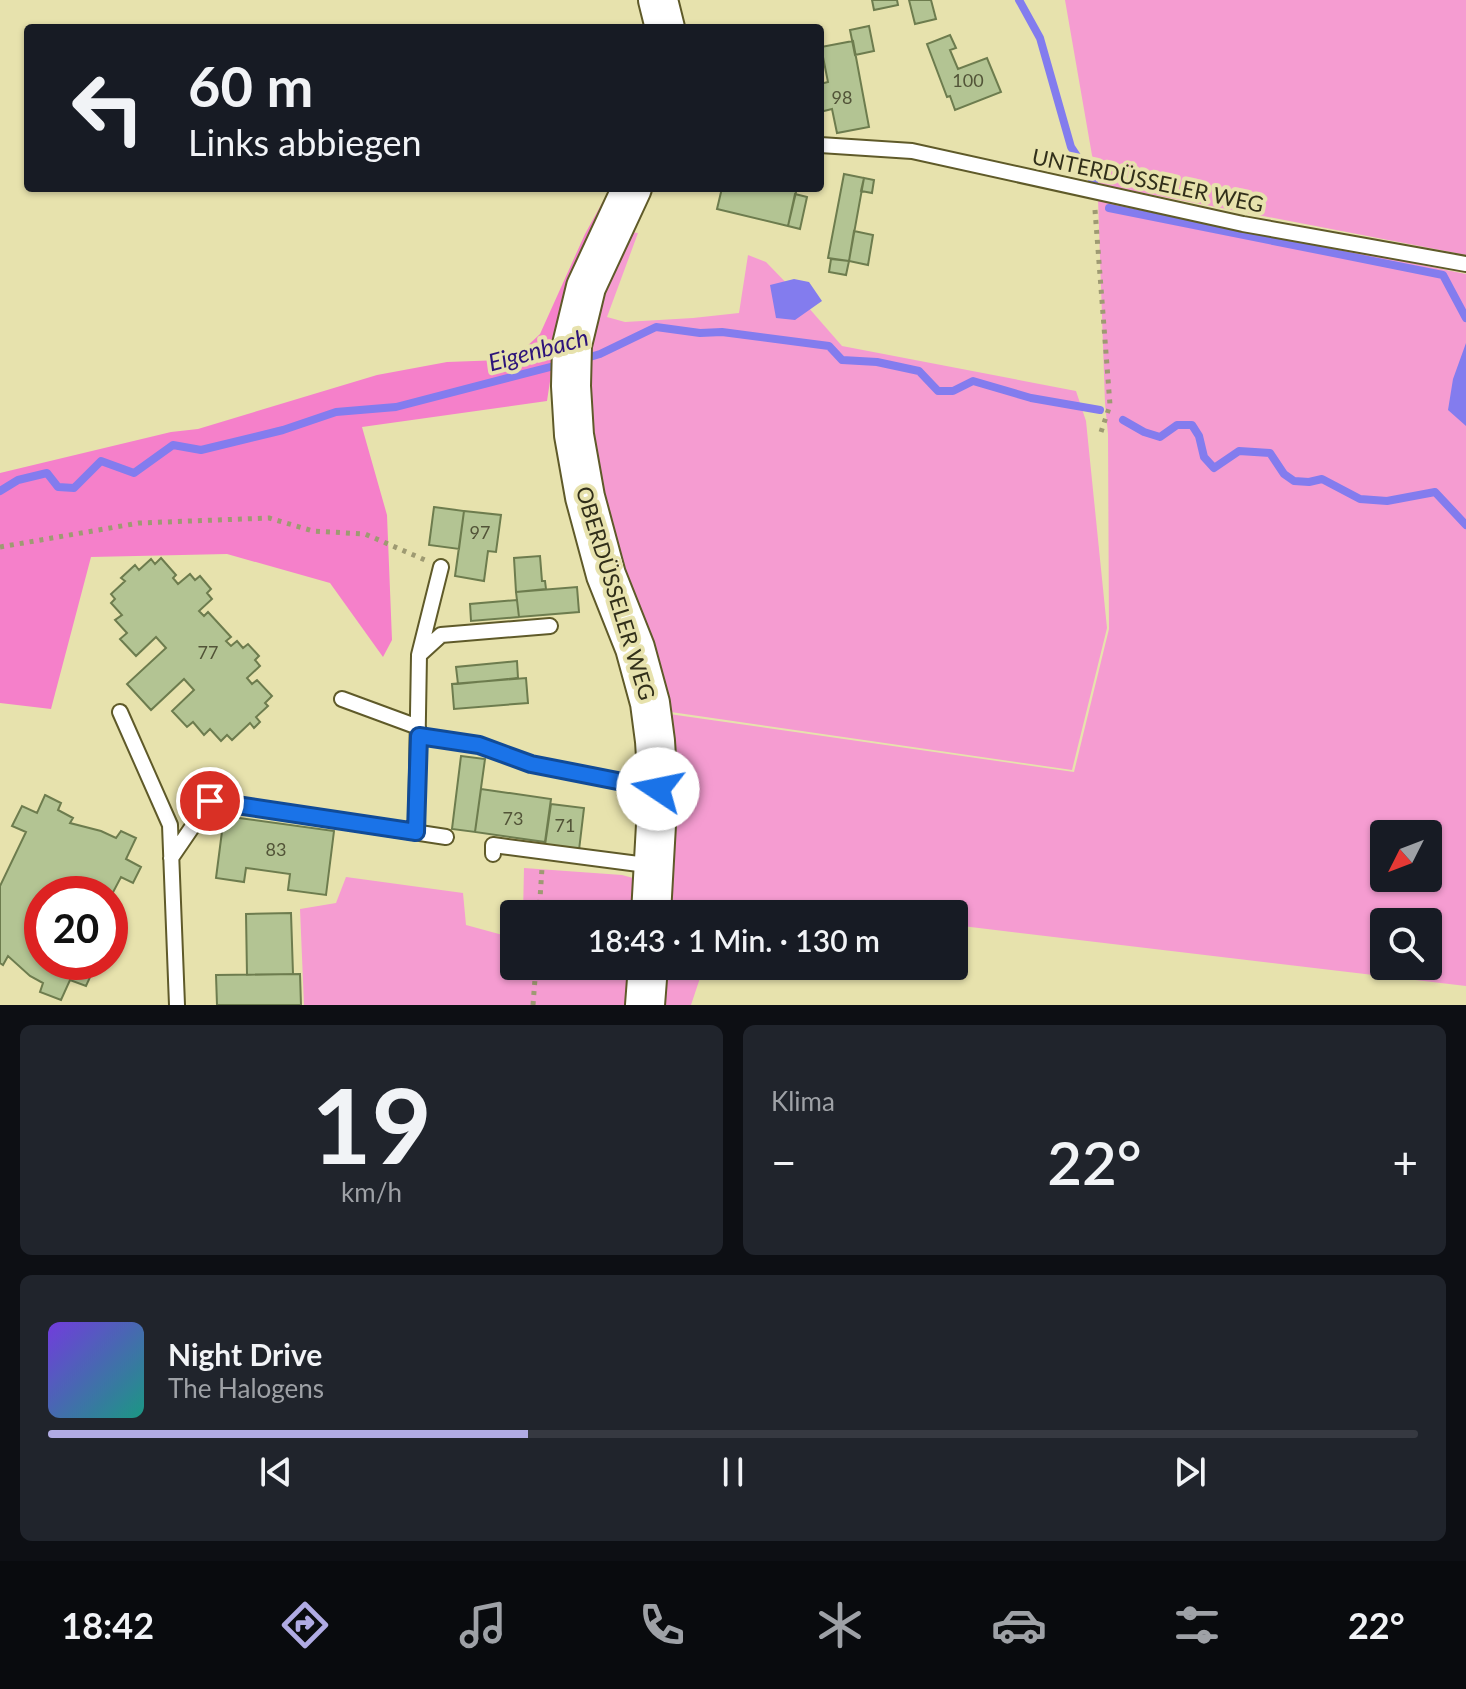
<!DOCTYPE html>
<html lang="de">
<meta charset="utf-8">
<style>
:root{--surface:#171b24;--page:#20242c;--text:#f1f3f6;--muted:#9ea1a6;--line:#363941;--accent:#b0abe3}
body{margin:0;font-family:Lato,sans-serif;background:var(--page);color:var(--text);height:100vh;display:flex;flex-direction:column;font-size:30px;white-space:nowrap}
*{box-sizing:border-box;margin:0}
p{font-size:26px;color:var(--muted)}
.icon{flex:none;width:44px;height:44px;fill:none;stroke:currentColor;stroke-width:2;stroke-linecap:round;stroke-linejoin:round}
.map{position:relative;height:1005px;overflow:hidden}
.panel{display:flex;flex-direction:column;gap:20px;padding:20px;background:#0d0f14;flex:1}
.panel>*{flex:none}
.banner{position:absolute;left:24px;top:24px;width:800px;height:168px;border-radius:8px;box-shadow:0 2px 6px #0004;background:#171b24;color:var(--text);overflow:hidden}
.needle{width:52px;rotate:228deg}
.fabs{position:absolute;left:1370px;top:820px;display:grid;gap:16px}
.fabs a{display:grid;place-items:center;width:72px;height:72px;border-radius:8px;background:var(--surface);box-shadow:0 2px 6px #0004;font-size:40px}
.speed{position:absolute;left:24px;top:876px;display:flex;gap:16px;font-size:40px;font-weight:700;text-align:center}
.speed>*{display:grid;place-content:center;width:104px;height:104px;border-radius:50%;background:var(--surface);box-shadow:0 2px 6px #0004;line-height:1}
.speed .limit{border:12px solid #d22;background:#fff;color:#111}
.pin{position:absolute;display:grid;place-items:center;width:68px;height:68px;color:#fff;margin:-34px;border:4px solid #fff;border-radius:50%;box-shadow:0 2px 8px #0007}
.me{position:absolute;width:88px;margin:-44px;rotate:281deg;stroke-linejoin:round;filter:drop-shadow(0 0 6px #0008)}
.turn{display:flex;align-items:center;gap:28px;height:168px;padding:0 32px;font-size:36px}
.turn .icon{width:104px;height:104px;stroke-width:2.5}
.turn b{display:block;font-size:56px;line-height:68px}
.big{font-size:60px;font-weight:600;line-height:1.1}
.panel .widget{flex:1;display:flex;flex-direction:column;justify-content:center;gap:12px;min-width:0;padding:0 28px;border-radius:12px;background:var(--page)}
.panel .dial{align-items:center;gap:0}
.dial b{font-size:104px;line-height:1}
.song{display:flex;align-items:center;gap:24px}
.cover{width:96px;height:96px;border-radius:12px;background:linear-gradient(135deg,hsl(260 70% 55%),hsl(170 70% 35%))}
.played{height:8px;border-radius:4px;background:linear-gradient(90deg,var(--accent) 35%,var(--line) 35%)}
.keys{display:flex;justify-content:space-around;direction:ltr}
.heat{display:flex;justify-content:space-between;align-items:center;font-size:44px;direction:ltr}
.panel .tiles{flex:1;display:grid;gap:20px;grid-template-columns:1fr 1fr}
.widget:last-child{grid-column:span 2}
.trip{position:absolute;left:500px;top:900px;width:468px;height:80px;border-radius:8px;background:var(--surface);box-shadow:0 2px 6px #0004;font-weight:600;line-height:80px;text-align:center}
.tabs{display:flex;height:128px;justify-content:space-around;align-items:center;background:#090b0e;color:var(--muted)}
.tabs .icon{width:56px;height:56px}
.tabs .current{color:var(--accent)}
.tabs b{font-size:36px;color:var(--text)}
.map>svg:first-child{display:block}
</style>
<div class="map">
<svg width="1466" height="1005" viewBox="0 0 1466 1005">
<rect width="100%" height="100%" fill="#e7e2ad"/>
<path fill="#f59cd1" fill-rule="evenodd" d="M1065 0H1466V255L1097 184Z
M1098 199 1466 274V986L954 925V914H662V713L1074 772 1109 629 1108 434 1105 403ZM1384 834H1428V878H1384ZM1384 922H1428V966H1384Z
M628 232 638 233 607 317 625 322 693 318 739 313 748 255 766 262 794 291 842 346 1076 391 1086 421 1107 628 1072 770 664 711 587 452 585 347 595 305Z
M524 868 622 875 633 878 638 882 640 914H523Z
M346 877 463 893 466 925 514 938V966H637L635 1005H304L300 909 336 903Z
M659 966H704L691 1005H657Z"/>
<path fill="#f580ca" d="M607 194 612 200 556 342 547 401 362 427 387 515 392 640 383 657 330 583 227 554 91 557 51 709 0 703V473L171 432 198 429 377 375 447 362 502 360 523 350 540 334 585 234Z"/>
<path fill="#837cee" d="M794 279 809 282 822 301 795 320 776 318 770 285Z
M1466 343V426L1448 410 1453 379Z"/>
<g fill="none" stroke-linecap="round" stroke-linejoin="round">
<path stroke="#837cee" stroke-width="8" d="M1019 0 1040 38 1071 147 1094 182
M1109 208 1443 275 1466 318
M583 359 600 354 656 327 700 333 722 332 829 346 842 360 877 362 919 371 938 391H953L973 381 1031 398 1100 410
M1123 420 1144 432 1160 437 1177 425H1192L1199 436 1204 457 1214 468 1239 451 1270 453 1284 474 1294 481 1309 482 1322 479 1360 499 1387 501 1435 492 1466 525
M0 491 18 480 47 473 58 487 74 488 101 461 134 473 173 445 201 450 283 430 336 412 396 407 562 364"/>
</g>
<path fill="#b3c493" stroke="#6d7c4e" stroke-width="2" d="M872 0H897L898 5 874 10Z
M909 0H931L936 19 915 24Z
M869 26 874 51 855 55 850 30Z
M950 35 956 48 950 50 958 69 987 58 1001 92 955 110 950 96 947 97 927 44Z
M853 41 869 127 837 133 832 109 820 112V84L828 82 821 47Z
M844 174 864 178 849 261 828 258Z
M864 178 874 180 872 193 861 191Z
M722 188H797L788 226 717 209Z
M795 194 807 197 800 229 788 226Z
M854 231 873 235 868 265 849 261Z
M831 259 849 261 846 275 829 272Z
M434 507 464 511 459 549 429 545Z
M464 511 501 515 496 552 488 551 484 581 455 576Z
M540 556 542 581H545L546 589 516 592 514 558Z
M161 558 176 575 173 578 178 584 190 574 195 580 200 576 211 589 207 593 212 599 199 611 204 616 208 612 231 637 226 641 231 646 237 641 243 648 248 644 259 656 255 660 260 666 247 678 252 684 257 680 272 696 265 703 268 706 256 717 260 722 254 728 250 723 232 740 227 735 221 741 210 729 204 735 193 722 187 727 172 711 194 690 184 679 151 710 127 684 166 648 156 637 136 656 120 639 127 633 115 620 122 615 111 603 115 599 111 594 125 581 121 578 135 565 139 570 151 559 155 564Z
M577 587 579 612 519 617 516 592Z
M517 600 519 617 471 621 470 604Z
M517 661 518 678 458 684 456 667Z
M526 678 528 703 454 709 452 684Z
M461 756 485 759 475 832 452 829Z
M481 789 551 799 545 842 475 832Z
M45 795 61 803 58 810 73 818 70 823 101 831 116 838 121 831 136 838 126 859 141 867 133 883 121 877 110 898V894H42V962H91L96 964 86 986 70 980 61 1000 40 992 43 983 30 976 8 956 3 965 0 963V886L26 832 12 826 22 806 37 813Z
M551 804 584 808 579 850 545 845Z
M224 816 334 831 326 895 288 890 290 874 246 868 244 882 216 878Z
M291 913 293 974 247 975 246 914Z
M300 974 301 1005H217L216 975Z"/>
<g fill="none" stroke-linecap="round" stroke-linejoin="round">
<defs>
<path id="lane" d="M820 145 912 151 1243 224 1466 264
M419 655 441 635 550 626
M342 699 418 727
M120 712 170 825 177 1005
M419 736 479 745 531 764 657 789
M416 832 419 655 441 567
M493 854V845L654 866
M171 858 210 801 446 837"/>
<path id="secondary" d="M658 0 665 28
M632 188 586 287 572 345 571 386 574 435 585 497 606 575 635 648 650 703 655 741 658 789 651 914
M645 1005 648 966"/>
</defs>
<use href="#lane" stroke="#5f5a29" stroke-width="18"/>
<use href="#secondary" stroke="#5f5a29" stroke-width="42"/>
<path stroke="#9e9a72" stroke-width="5" stroke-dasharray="4 6" stroke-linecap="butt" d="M1095 210 1110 405 1100 435
M0 547 139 523 269 518 313 531 365 534 425 560
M539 914 542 868
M533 1005 536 966"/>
<use href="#lane" stroke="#fff" stroke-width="14"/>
<use href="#secondary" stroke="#fff" stroke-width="38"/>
</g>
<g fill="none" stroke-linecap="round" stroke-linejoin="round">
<defs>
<path id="route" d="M210 801 416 832 419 736 479 745 531 764 658 789"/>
</defs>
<use href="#route" stroke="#114b97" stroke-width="20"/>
<use href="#route" stroke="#1a73e8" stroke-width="14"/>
</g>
<g text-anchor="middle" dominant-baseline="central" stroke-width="8" stroke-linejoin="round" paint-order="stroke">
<g font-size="18" fill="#525438">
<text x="968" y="80">100</text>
<text x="842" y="97">98</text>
<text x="480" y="532">97</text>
<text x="208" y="652">77</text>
<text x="513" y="818">73</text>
<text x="565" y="825">71</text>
<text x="276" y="849">83</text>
</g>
<g font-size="22" fill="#312f1a" stroke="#e7e2ad">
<text transform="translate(1148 180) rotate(12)">UNTERDÜSSELER WEG</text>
<text transform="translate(616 593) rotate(73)">OBERDÜSSELER WEG</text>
</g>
<g font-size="24" font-style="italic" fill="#2d147a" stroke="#e7e2ad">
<text transform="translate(538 349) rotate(-15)">Eigenbach</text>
</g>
</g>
</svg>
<div class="fabs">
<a><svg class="needle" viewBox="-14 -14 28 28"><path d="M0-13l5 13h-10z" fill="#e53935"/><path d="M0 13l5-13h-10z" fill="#9ea1a6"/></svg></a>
<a><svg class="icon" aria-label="search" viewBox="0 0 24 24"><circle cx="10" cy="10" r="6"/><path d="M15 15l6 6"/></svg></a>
</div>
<div class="speed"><div class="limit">20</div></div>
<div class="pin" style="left:210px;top:801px;background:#d93025"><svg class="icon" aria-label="arrive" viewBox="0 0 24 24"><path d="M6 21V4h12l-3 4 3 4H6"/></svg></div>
<svg class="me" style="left:658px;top:789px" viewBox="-20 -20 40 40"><circle r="19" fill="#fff"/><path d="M0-13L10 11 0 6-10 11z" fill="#1a73e8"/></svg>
<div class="trip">18:43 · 1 Min. · 130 m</div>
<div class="banner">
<div class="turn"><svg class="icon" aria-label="left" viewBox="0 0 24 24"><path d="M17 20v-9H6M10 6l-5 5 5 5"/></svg><div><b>60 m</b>Links abbiegen</div></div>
</div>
</div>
<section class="panel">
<div class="tiles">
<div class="widget dial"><b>19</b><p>km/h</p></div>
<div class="widget"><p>Klima</p>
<div class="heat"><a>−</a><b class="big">22°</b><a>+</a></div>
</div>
<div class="widget">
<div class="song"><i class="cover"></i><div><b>Night Drive</b><p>The Halogens</p></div></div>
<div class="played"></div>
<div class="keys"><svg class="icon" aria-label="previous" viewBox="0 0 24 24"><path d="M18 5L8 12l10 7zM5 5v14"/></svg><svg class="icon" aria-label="pause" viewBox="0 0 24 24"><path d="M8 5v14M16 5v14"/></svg><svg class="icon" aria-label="next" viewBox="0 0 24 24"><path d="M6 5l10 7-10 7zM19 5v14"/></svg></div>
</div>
</div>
</section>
<nav class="tabs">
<b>18:42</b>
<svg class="icon current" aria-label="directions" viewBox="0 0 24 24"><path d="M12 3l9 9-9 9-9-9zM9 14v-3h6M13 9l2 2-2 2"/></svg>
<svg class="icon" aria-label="music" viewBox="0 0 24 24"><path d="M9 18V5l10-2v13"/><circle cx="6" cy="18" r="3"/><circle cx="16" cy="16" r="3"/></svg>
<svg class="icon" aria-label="phone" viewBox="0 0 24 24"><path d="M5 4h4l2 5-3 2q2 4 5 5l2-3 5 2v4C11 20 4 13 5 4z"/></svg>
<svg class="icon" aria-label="climate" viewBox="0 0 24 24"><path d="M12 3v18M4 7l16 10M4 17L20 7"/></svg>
<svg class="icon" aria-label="car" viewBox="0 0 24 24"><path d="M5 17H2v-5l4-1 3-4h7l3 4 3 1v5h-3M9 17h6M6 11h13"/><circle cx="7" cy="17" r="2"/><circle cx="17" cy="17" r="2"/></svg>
<svg class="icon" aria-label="filters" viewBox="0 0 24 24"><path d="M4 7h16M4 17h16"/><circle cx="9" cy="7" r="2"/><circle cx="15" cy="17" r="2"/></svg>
<b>22°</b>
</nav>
